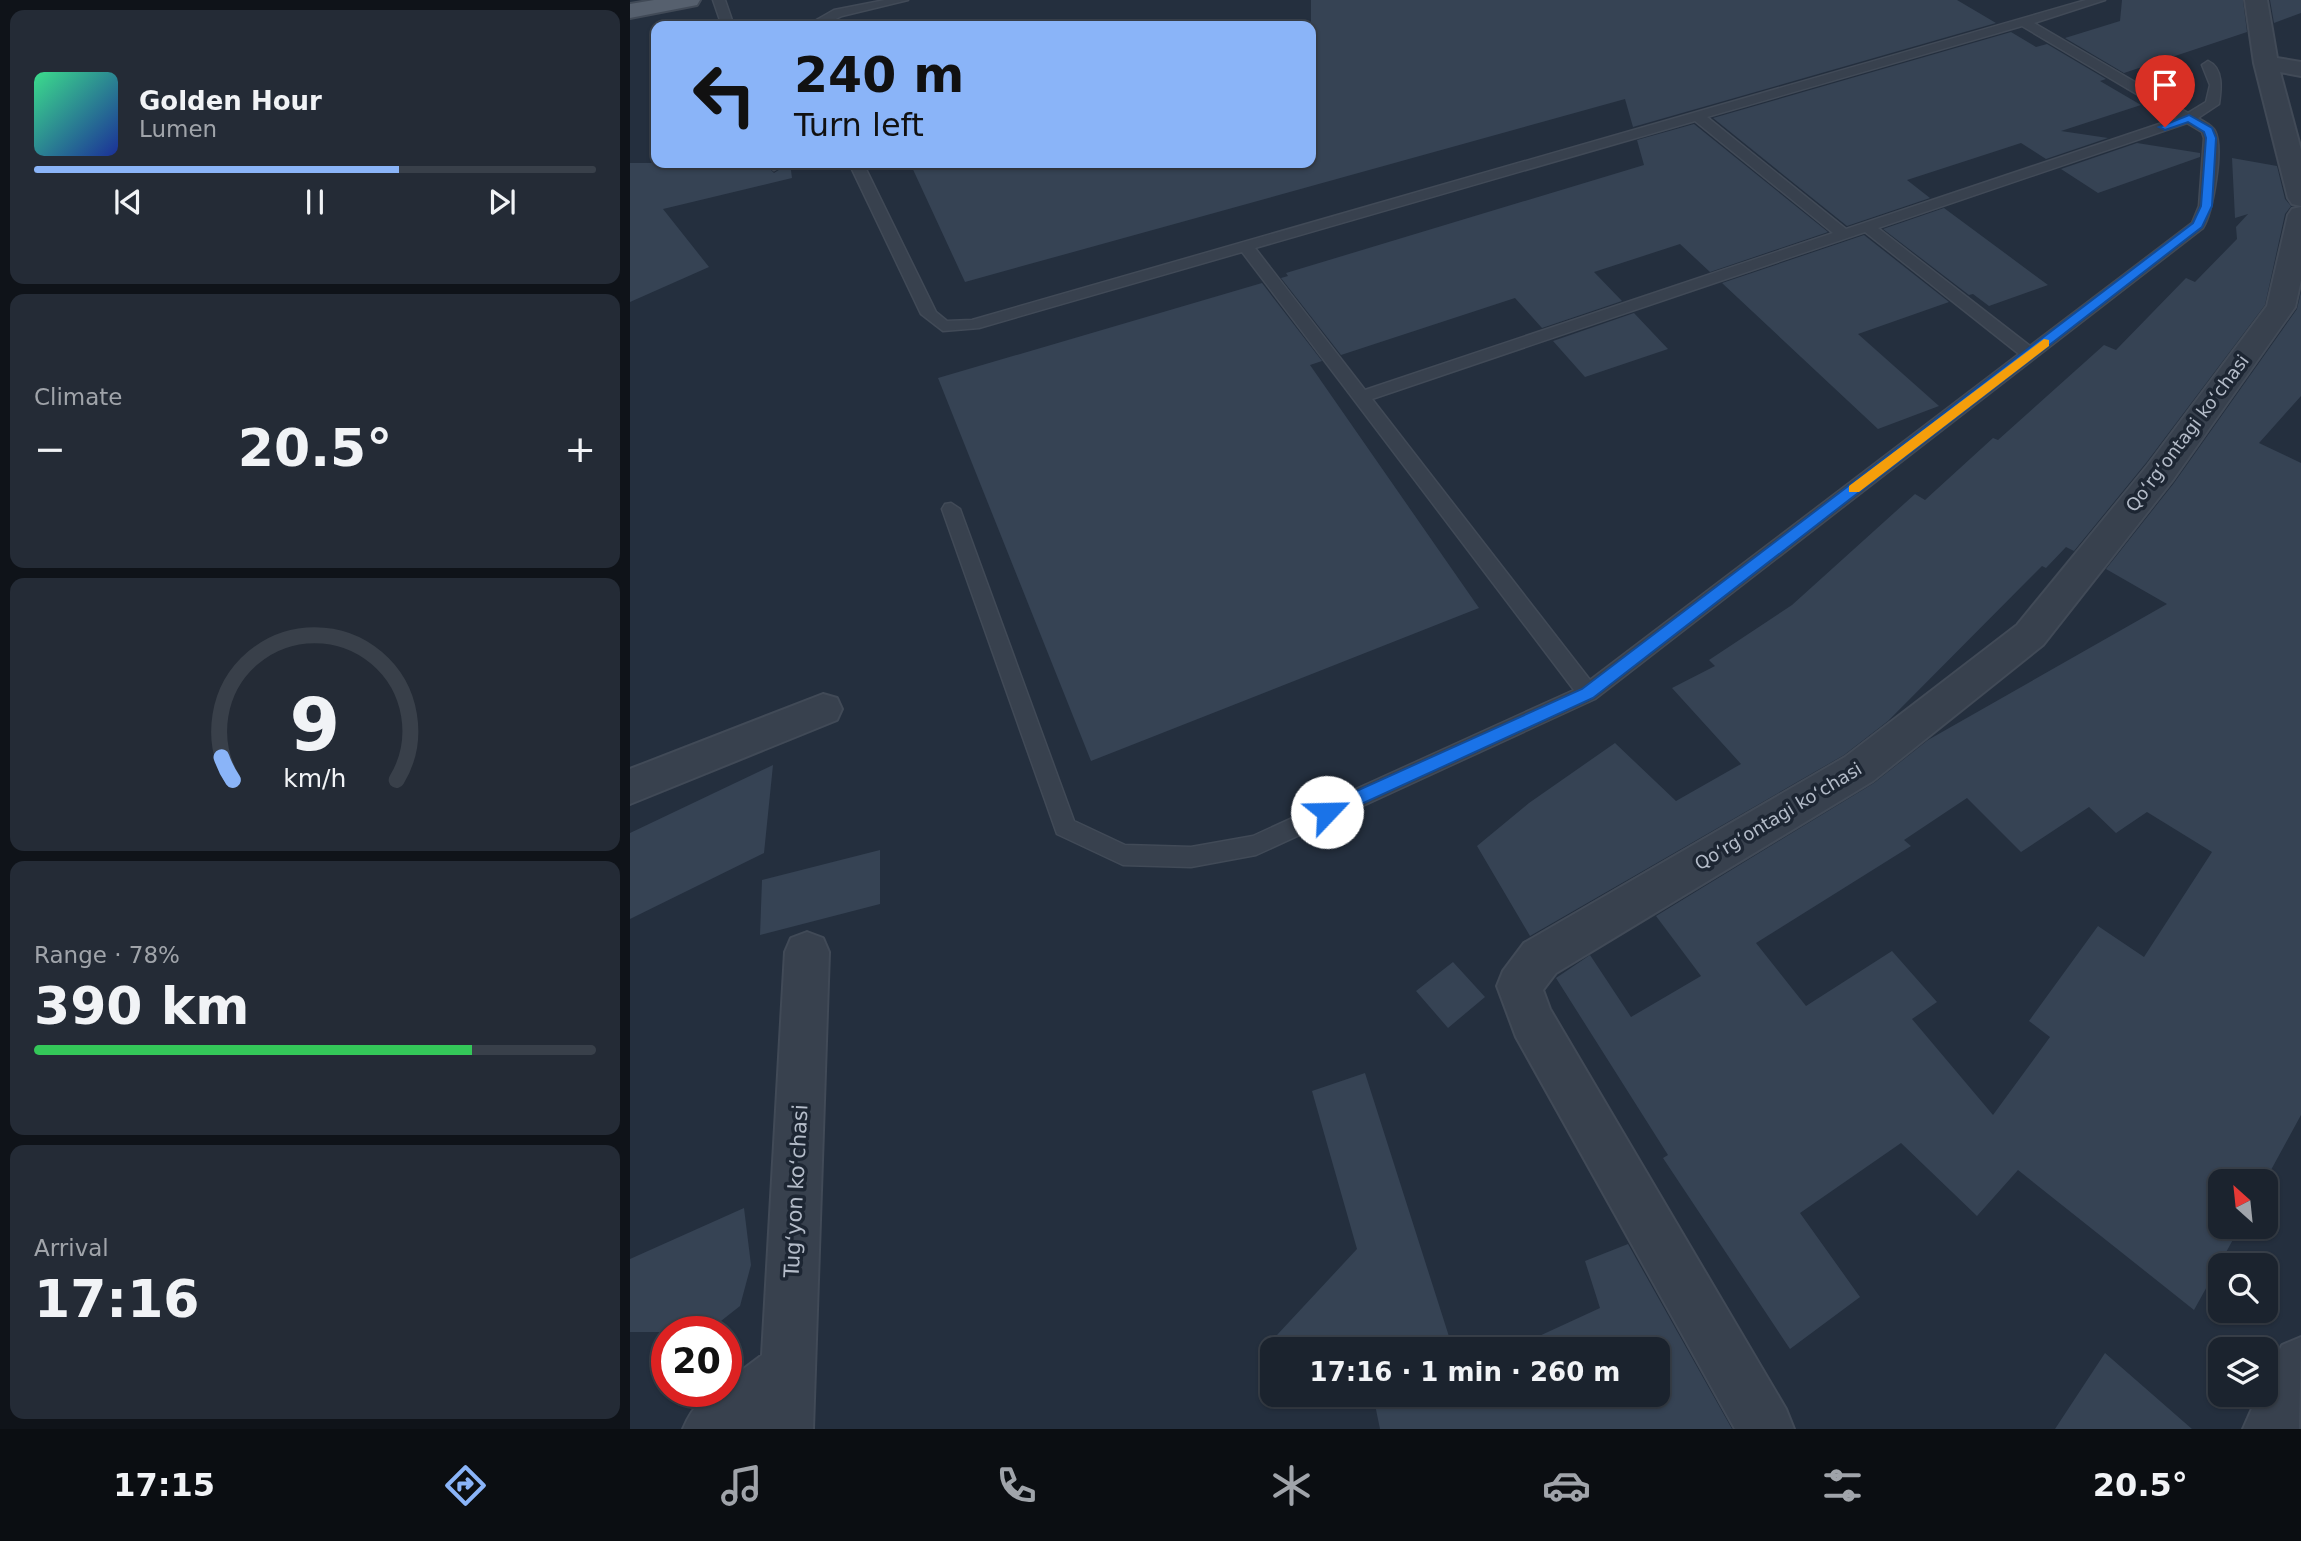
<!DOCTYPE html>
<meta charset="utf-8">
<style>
:root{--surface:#1b232e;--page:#242b36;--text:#f1f3f6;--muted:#a0a4aa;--line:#39404a;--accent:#8ab4f8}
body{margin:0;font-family:"DejaVu Sans",sans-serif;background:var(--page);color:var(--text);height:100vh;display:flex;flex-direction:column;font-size:26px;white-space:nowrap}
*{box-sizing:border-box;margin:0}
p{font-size:23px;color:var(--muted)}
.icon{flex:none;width:38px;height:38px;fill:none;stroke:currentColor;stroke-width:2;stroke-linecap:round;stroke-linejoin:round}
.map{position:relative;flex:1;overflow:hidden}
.panel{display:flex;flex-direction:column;gap:10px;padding:10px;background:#0f1319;width:630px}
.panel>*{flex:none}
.top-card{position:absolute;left:21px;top:21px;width:665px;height:147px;border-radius:14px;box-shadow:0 2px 5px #0004,0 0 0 2px var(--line);background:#8ab4f8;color:#111;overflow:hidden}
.needle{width:46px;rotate:333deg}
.fabs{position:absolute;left:1578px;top:1169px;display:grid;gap:14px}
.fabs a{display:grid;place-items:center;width:70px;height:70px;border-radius:14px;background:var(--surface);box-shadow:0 2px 5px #0004,0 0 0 2px var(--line);font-size:35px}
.speed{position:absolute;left:21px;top:1316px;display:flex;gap:14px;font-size:35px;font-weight:700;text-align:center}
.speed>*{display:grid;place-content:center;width:91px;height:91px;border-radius:50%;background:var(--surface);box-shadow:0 2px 5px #0004,0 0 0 2px var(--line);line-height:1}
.speed .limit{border:10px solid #d22;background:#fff;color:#111}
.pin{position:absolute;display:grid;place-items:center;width:60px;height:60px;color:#fff;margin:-72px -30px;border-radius:50% 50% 50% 0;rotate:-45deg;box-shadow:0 0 7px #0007}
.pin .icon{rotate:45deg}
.me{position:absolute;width:77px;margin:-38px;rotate:66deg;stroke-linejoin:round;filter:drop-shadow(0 0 5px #0008)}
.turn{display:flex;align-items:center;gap:24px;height:147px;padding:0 28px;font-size:32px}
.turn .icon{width:91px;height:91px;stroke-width:2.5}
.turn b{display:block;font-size:49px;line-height:60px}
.big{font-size:52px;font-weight:600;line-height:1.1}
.panel .tile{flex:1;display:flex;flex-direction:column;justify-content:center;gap:10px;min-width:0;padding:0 24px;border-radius:14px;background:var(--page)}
.panel .dial{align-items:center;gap:0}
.dial svg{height:182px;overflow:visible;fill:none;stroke:var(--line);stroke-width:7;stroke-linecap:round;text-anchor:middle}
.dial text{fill:var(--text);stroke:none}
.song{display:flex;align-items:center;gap:21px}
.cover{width:84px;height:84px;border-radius:10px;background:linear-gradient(135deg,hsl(150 70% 55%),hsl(230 70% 35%))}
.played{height:7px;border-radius:4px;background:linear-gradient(90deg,var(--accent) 65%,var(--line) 65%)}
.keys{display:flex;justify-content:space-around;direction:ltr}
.heat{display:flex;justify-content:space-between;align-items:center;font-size:38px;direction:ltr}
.charge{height:10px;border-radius:5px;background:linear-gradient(90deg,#34c759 78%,var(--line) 0)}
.trip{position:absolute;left:630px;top:1337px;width:410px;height:70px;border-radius:14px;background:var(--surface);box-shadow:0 2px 5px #0004,0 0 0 2px var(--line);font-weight:600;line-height:70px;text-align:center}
.tabs{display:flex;height:112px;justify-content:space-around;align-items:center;background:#0b0e12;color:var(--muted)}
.tabs .icon{width:49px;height:49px}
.tabs .selected{color:var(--accent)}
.tabs b{font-size:32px;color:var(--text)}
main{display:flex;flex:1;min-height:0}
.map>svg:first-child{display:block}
</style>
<main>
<section class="panel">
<div class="tile">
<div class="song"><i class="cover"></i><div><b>Golden Hour</b><p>Lumen</p></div></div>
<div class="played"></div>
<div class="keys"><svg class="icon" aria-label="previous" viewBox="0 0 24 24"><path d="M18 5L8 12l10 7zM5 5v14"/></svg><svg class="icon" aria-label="pause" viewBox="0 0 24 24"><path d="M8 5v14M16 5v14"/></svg><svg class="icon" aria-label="next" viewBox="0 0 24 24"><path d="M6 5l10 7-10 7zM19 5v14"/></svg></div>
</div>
<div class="tile"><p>Climate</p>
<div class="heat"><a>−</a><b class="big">20.5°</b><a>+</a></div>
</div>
<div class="tile dial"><svg viewBox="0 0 100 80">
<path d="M14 69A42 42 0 1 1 86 69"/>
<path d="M14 69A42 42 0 0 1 9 59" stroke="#8ab4f8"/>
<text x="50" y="56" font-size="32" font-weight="700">9</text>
<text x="50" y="72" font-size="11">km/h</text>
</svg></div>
<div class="tile"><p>Range · 78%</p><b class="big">390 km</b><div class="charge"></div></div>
<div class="tile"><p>Arrival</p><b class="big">17:16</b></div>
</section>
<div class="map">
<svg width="1671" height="1429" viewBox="0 0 1671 1429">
<rect width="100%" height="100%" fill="#242f3e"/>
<path fill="#364354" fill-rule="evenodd" d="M681 0H1327L1366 23 1003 127 995 99 335 282 280 163H681Z
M1492 0H1613L1617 32 1494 73 1435 38 1490 21Z
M1640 0H1671V13L1644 23Z
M1381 32 1406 47 1417 44 1476 79 1470 81 1511 105 1431 131 1478 138 1416 159 1391 143 1277 180 1300 198 1217 226 1083 118Z
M1064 124 1198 232 1080 272 1050 244 964 272 992 301 912 328 885 298 711 355 651 278 658 276 656 273 1014 165 1007 140Z
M1507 143 1570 153V157L1468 193 1431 169Z
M1602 158 1647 166 1655 199 1661 206 1655 214 1635 305 1516 463 1444 551 1436 547 1416 568 1412 566 1258 721 1214 755 900 936 847 846 899 803 985 743 1046 801 1111 764 1042 688 1085 666 1079 660 1162 605 1285 494 1295 500 1363 438 1368 440 1474 345 1486 350 1556 278 1565 282 1607 239 1606 227 1618 214 1605 218Z
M0 163H134L144 173 152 168 153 163H160L162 178 33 209 79 267 0 302Z
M1314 208 1418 285 1359 306 1343 294 1339 295 1253 229Z
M1234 235 1319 302 1228 334 1309 406 1248 429 1092 283Z
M632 283 692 361 680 365 849 608 461 761 308 378Z
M1671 292V396L1629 443 1671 463V1115L1635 1181H1591V1227H1610L1564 1310 1388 1170 1347 1216 1271 1143 1170 1213 1230 1297 1160 1349 1033 1158 1038 1155 926 978 960 955 1001 1017 1071 976 1026 916 1244 783 1298 740 1537 604 1476 569 1544 483 1667 309ZM1337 798 1391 852 1459 807 1486 833 1517 812 1582 852 1514 957 1468 926 1399 1021 1420 1037 1363 1115 1282 1019 1307 1002 1262 951 1176 1006 1126 943 1281 846 1274 840Z
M1004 313 1038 349 955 377 923 341Z
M143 765 134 853 0 919V833Z
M250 850V904L130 935 132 880Z
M823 962 855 997 818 1028 786 991Z
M735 1073 823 1349H634L727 1249 682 1091Z
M114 1208 121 1265 110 1306 77 1332H0V1259Z
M998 1244 1102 1429H750L743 1395H1027V1349H881L970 1308 955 1261Z
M1475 1353 1562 1429H1425Z"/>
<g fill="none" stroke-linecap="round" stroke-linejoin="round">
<defs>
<path id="lane" d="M83 0H95L104 26H92Z
M255 0H278L212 16 191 26H176L204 10Z
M1456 0H1475L1404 23 1558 113 1576 102 1580 85 1572 65 1578 61C1594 68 1591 90 1589 104L1568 118C1574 122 1582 125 1585 131 1594 148 1583 212 1573 228L965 699 626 855 561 867 493 865 427 834 312 509 315 504 321 503 330 509 444 821 495 845 561 847 623 836 944 690 612 252 349 328 313 331 291 314 219 163H233L306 312 317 321 342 320ZM1392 26 1547 118 1216 229 1077 117ZM1065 121 1203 233 735 390 625 248ZM1557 123 1572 132 1574 138 1569 206 1562 223 1400 346 1248 228ZM1235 232 1389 354 960 680 742 399Z
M136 163H150L151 166 144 170Z"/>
<path id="street" d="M1615 0H1637L1647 58 1671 62V76L1650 72 1671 150V206L1662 204 1658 198 1624 63Z
M1671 207V280L1665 307 1542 481 1413 645 1243 781 926 973 913 990 920 1009 1156 1409 1164 1429H1105L886 1037 867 986 873 971 894 943 1215 757 1387 625 1518 465 1637 306 1658 215 1662 209Z
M193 694 207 698 212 709 207 720 0 804V769Z
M177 932 193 938 199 952 183 1429H53C61 1410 74 1391 96 1391V1382L132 1355 155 952 161 938Z
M1671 1337 1669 1429H1613L1628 1395H1636V1378L1652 1345Z"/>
<path id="primary" d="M24 0H70L67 5 0 18V4Z"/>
</defs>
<use href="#lane" stroke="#414a57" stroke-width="3"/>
<use href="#street" stroke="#414a57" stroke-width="4"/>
<use href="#primary" stroke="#414a57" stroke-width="4"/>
<use href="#lane" fill="#38414e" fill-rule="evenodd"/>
<use href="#street" fill="#38414e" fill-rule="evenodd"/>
<use href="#primary" fill="#56606e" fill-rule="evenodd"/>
</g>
<path fill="#1a73e8" stroke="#114b97" stroke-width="2" d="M1559 115 1582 128 1586 138 1582 206 1572 227 963 698 703 817H691L689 812 691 807 952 689 1563 223 1571 206 1576 138 1574 132 1558 122 1535 130 1529 127Z"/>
<path fill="#f59e0b" d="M1414 339 1419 340V346L1229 492H1219V486Z"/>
<g text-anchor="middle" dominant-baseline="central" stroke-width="7" stroke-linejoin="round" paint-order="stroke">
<g font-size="18" fill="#b4bcc9" stroke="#1d2633">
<text transform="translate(1557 433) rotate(-53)">Qo‘rg‘ontagi ko‘chasi</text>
<text transform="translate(1148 816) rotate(-31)">Qo‘rg‘ontagi ko‘chasi</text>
</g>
<g font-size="21" fill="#b4bcc9" stroke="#1d2633">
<text transform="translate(166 1191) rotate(-87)">Tugʻyon koʻchasi</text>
</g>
</g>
</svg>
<div class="fabs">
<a><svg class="needle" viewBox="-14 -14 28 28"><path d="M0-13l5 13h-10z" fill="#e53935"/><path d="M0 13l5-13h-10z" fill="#a0a4aa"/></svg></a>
<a><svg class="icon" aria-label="search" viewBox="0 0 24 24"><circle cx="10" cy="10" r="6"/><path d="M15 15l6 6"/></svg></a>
<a><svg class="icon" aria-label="layers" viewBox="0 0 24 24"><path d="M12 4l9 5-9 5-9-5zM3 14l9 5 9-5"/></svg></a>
</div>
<div class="speed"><div class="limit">20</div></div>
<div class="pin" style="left:1535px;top:127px;background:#d93025"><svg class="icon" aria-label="arrive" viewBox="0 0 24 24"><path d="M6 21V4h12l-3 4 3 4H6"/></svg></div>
<svg class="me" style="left:697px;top:812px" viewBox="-20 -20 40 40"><circle r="19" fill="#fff"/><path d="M0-13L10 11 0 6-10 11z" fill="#1a73e8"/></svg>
<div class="trip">17:16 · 1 min · 260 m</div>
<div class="top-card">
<div class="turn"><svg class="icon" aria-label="left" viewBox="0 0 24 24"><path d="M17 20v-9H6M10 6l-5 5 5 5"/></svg><div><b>240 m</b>Turn left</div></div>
</div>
</div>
</main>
<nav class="tabs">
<b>17:15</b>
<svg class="icon selected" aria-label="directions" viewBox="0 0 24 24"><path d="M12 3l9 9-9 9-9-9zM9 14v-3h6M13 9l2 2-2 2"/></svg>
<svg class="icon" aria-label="music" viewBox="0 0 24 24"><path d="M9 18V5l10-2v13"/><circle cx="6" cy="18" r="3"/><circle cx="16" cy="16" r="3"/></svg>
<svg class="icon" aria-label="phone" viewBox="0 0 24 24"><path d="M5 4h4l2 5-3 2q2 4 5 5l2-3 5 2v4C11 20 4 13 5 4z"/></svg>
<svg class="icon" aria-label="climate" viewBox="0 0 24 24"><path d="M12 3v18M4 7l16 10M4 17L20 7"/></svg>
<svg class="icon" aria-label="car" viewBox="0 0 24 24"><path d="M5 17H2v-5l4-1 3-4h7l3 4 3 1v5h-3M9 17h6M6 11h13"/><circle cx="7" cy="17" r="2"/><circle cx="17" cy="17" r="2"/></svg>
<svg class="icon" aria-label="filters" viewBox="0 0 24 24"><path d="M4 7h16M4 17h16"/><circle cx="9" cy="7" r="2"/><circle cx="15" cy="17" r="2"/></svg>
<b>20.5°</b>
</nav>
